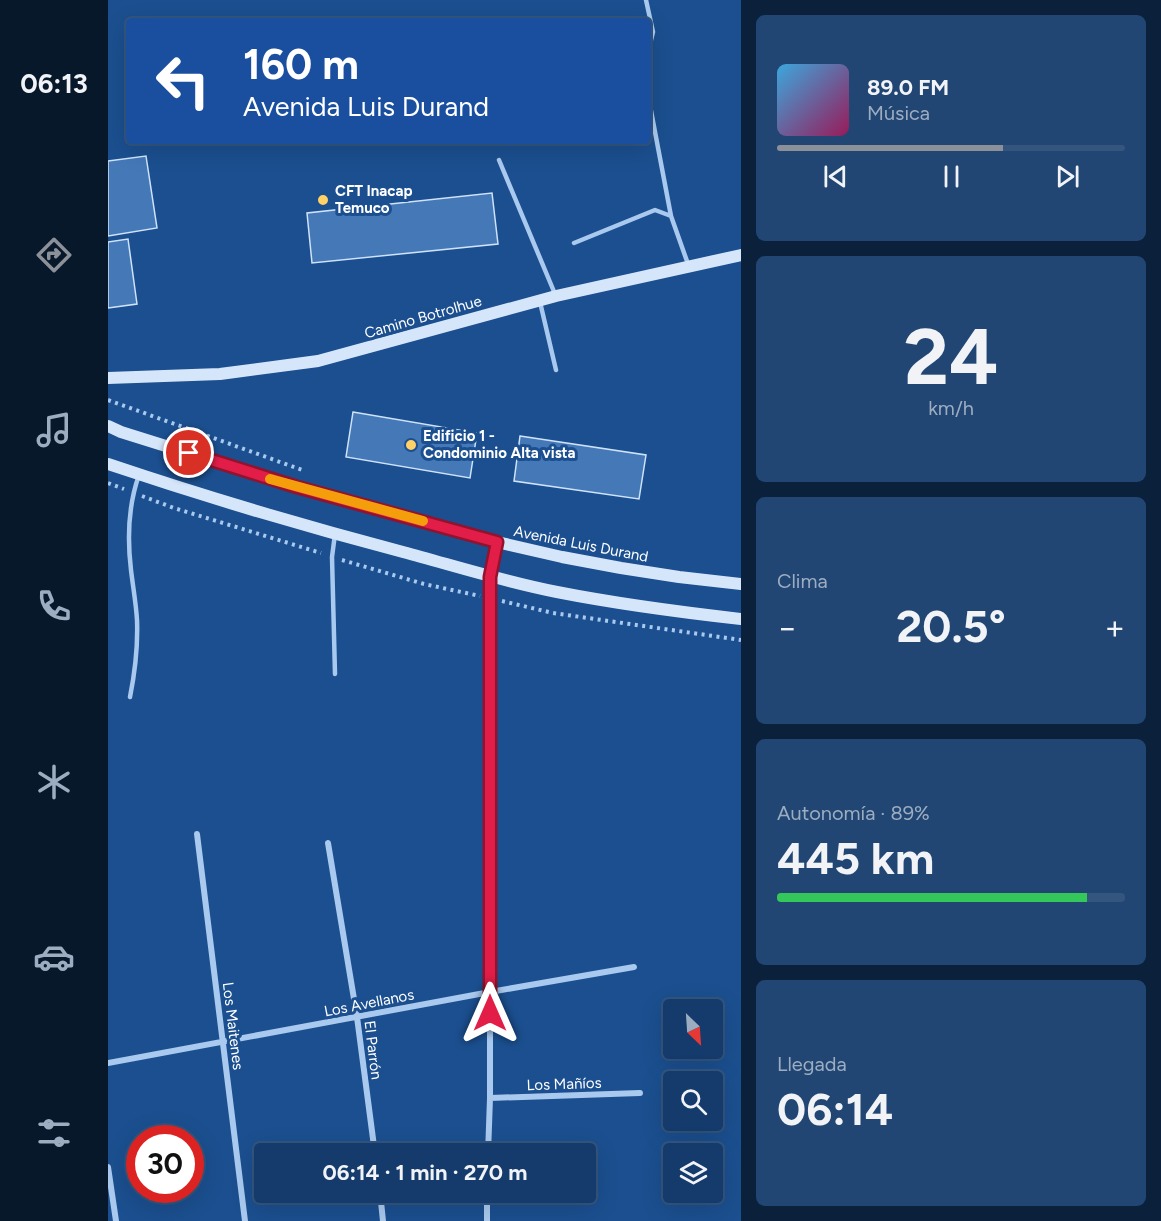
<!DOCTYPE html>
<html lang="es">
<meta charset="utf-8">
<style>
:root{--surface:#143b6b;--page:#214673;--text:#f1f3f6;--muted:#9dadc1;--line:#33557e;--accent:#8c9099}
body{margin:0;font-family:Figtree,sans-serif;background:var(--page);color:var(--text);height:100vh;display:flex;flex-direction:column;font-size:22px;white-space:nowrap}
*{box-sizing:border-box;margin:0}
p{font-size:20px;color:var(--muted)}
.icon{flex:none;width:33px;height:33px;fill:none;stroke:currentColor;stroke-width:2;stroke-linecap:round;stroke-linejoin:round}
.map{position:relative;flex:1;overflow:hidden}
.details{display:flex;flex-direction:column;gap:15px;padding:15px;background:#0b203b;width:420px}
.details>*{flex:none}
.banner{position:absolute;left:18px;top:18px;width:525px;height:126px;border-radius:6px;box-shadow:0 6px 24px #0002,0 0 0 2px var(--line);background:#1a4fa0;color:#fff;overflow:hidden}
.needle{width:39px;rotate:155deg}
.buttons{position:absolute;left:555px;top:999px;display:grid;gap:12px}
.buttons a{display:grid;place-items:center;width:60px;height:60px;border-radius:6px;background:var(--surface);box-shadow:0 6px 24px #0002,0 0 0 2px var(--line);font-size:30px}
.speed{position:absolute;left:18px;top:1125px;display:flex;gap:12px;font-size:30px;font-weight:700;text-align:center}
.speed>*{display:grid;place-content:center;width:78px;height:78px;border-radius:50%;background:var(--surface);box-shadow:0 6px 24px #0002,0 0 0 2px var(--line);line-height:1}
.speed .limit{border:9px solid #d22;background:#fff;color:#111}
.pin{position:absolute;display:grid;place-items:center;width:51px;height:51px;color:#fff;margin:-26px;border:3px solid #fff;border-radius:50%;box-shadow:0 2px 6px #0007}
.me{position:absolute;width:66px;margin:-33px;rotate:0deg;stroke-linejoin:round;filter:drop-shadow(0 0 4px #0008)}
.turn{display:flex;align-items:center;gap:21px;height:126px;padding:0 18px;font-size:27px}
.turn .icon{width:78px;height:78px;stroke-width:2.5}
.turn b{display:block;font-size:42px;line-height:51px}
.big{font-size:45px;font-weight:700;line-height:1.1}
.details .card{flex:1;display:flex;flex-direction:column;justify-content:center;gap:9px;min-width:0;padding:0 21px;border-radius:9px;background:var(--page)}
.details .dial{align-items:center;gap:0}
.dial b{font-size:78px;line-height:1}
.song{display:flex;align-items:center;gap:18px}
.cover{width:72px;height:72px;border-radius:9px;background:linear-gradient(135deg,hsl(200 70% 55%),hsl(330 70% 35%))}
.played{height:6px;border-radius:3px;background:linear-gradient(90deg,var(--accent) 65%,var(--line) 65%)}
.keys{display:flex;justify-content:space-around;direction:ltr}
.heat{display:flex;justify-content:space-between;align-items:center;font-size:33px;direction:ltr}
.charge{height:9px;border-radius:4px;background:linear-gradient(90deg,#34c759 89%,var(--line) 0)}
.trip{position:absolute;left:146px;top:1143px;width:342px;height:60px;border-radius:6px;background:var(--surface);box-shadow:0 6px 24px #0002,0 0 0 2px var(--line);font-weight:700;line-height:60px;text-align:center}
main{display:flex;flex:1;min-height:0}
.tabs{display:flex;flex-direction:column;width:108px;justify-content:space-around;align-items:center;background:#08182b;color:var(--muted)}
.tabs .icon{width:42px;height:42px}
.tabs .selected{color:var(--accent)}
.tabs b{font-size:27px;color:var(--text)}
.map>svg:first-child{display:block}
</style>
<main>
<nav class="tabs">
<b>06:13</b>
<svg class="icon selected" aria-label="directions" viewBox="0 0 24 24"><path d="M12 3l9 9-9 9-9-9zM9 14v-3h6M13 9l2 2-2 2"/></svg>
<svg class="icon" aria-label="music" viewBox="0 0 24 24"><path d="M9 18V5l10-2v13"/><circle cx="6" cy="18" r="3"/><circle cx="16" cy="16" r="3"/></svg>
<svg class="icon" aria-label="phone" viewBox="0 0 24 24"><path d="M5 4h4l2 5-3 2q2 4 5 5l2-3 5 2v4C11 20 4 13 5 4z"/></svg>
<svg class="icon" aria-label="climate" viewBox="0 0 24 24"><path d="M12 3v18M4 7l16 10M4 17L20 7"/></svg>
<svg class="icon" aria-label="car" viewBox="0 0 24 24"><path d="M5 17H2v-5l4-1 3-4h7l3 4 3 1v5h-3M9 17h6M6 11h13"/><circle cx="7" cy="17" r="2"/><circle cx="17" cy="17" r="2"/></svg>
<svg class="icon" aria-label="filters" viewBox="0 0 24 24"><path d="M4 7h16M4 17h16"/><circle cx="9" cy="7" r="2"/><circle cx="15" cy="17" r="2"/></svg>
</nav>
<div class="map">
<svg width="633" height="1221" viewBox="0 0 633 1221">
<rect width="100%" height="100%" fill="#1b4f8f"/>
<path fill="#4478b7" stroke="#cfe3fa" stroke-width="1.5" d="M38 156 49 228 0 236V161Z
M384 193 390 244 204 263 199 213Z
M20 239 29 304 0 308V242Z
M245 412 369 433 362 478 238 457Z
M412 436 538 455 531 499 406 481Z"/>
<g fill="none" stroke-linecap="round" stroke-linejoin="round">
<path stroke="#a9c9ee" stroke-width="4" stroke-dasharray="3 4.5" stroke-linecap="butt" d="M0 400 197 471
M0 483 16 489
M34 496 66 508 213 553
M234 560 316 584 372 596
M394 601 445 613 633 640"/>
<path stroke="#a9c9ee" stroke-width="4.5" d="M538 0 545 32 540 52
M540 95 563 216
M391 160 447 294
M466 243 547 210 563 216 580 264
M432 302 448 370
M227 534 224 557 227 674
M22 697C27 672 30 646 29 620 28 603 25 587 23 570 19 537 20 506 31 475"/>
<path stroke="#a9c9ee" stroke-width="6" d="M89 834 137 1221
M220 843 249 1017 267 1154
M0 1063 382 992 526 967
M382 1098 532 1093
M380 1154 382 1098V577L389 543
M0 1167 8 1221
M272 1192 275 1221
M379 1221V1192"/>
<path stroke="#d6e6fa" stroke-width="12" d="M0 378 112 374 210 361 448 296 633 255
M0 426 13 432 189 487 389 542 454 557 513 568 571 577 633 584
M0 464C98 497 196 526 295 552 347 566 397 582 449 592 510 604 571 612 633 619"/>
</g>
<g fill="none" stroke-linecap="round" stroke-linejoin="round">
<defs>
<path id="route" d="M81 453 189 487 389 542 382 577V1013"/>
</defs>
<use href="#route" stroke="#92132f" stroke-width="15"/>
<use href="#route" stroke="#e11d48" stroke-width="10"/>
<path stroke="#f59e0b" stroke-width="10" d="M162 479 315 521"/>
</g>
<g fill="#ffd166" stroke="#1b4f8f" stroke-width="2">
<circle cx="215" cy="200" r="6"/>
<circle cx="303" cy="445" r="6"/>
</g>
<g text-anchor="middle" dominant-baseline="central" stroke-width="6" stroke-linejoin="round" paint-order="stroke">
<g font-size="15" font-weight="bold" fill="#fff" stroke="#1b4f8f" text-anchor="start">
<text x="227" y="191">CFT Inacap<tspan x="227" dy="17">Temuco</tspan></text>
<text x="315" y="436">Edificio 1 -<tspan x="315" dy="17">Condominio Alta vista</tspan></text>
</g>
<g font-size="15" fill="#fff" stroke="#1b4f8f">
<text transform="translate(315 317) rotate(-16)">Camino Botrolhue</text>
<text transform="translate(473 544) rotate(11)">Avenida Luis Durand</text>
<text transform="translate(261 1003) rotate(-11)">Los Avellanos</text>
<text transform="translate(125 1026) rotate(83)">Los Maitenes</text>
<text transform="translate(265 1050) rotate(83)">El Parrón</text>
<text transform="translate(456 1084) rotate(-2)">Los Mañíos</text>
</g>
</g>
</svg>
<div class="buttons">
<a><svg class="needle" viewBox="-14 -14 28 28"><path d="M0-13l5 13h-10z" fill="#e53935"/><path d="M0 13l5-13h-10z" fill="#9dadc1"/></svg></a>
<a><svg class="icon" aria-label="search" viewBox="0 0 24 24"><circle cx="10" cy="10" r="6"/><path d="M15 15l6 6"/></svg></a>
<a><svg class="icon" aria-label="layers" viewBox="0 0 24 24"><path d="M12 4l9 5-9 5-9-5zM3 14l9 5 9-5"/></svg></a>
</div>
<div class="speed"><div class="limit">30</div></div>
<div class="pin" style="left:81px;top:453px;background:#d93025"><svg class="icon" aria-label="arrive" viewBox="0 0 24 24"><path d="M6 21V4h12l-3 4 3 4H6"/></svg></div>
<svg class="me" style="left:382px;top:1013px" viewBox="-20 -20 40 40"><path d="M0-17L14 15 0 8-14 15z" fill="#e11d48" stroke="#fff" stroke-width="4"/></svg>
<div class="trip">06:14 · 1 min · 270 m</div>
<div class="banner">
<div class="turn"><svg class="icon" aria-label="left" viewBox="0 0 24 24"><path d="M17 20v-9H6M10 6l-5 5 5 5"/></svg><div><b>160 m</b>Avenida Luis Durand</div></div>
</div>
</div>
<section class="details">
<div class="card">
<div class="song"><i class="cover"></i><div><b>89.0 FM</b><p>Música</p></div></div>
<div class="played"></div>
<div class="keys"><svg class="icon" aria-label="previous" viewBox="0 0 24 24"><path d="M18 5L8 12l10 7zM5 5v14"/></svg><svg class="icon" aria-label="pause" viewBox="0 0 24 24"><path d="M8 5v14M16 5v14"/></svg><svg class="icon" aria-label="next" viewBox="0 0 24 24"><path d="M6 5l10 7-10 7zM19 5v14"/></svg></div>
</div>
<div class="card dial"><b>24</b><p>km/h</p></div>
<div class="card"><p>Clima</p>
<div class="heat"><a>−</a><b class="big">20.5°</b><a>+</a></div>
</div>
<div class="card"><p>Autonomía · 89%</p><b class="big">445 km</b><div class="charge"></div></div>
<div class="card"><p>Llegada</p><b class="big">06:14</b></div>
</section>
</main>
